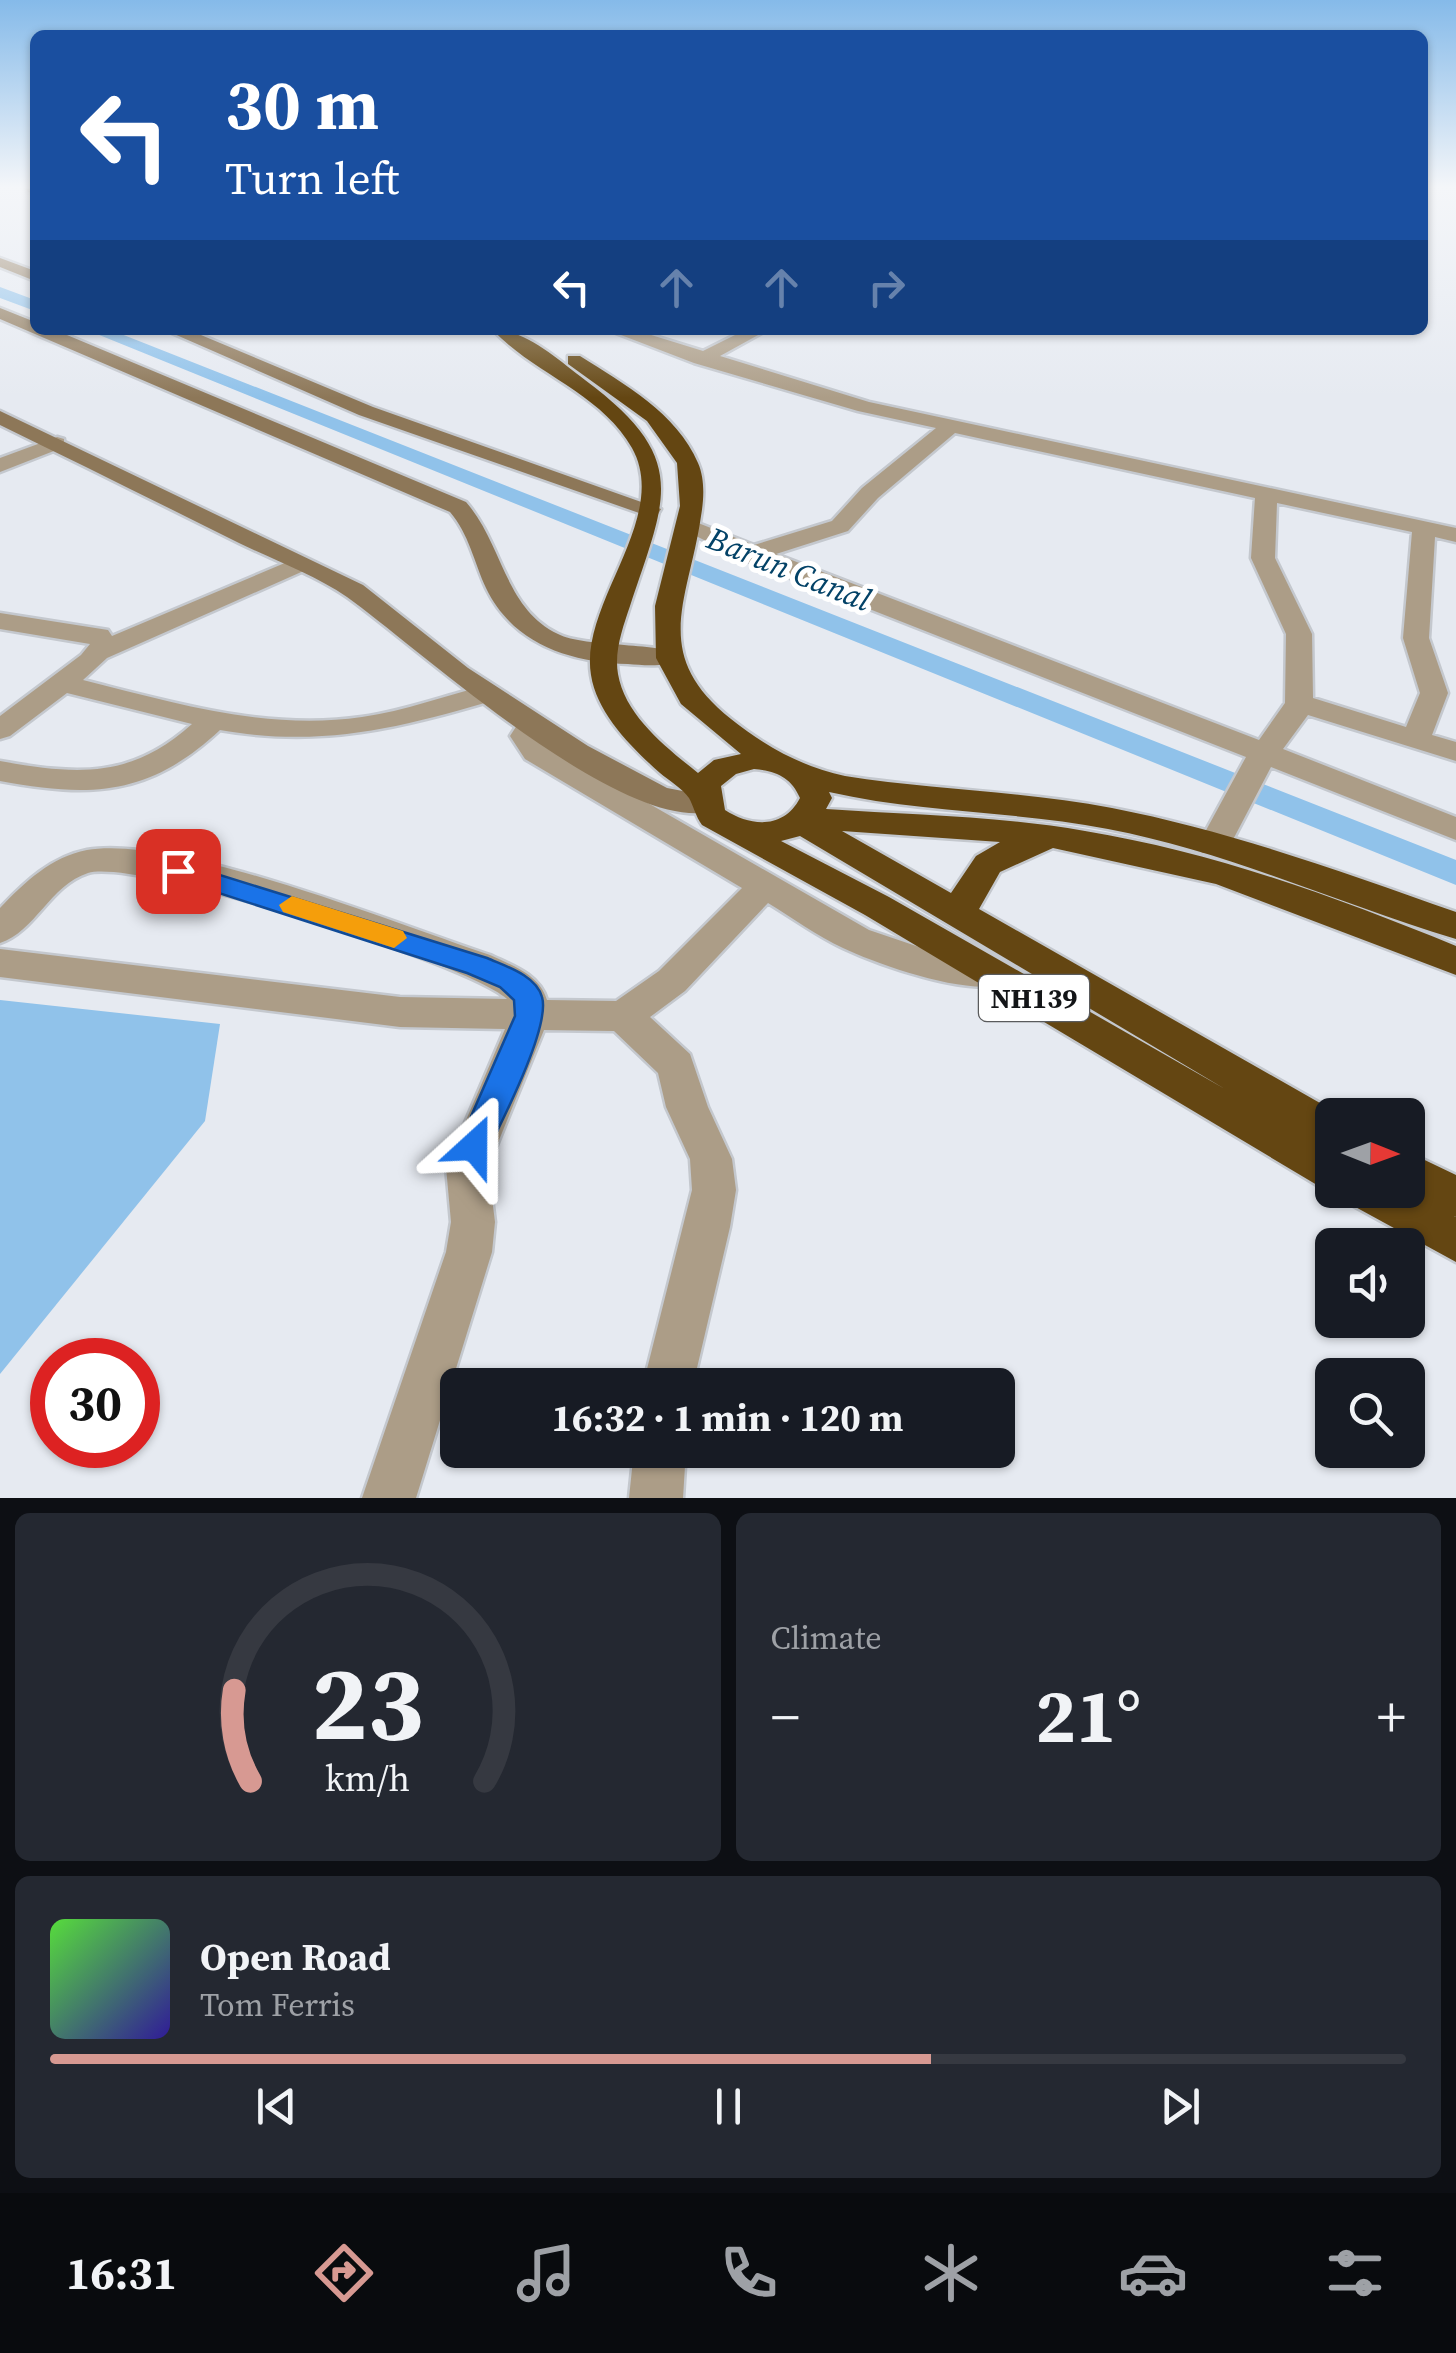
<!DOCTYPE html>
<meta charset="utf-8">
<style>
:root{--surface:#171b24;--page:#242831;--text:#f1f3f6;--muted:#9ea1a6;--line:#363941;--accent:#d79992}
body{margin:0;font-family:"Source Serif 4",serif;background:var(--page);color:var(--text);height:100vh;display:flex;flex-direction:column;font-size:38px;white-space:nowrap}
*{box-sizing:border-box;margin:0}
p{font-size:32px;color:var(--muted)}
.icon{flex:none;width:55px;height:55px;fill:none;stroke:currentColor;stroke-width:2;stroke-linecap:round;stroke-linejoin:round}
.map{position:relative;height:1498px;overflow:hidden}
.drawer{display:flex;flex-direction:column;gap:15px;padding:15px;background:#0d0f14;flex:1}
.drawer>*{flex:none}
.banner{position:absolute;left:30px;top:30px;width:1398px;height:305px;border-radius:15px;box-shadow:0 2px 8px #0004;background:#1a4fa0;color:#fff;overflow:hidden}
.needle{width:65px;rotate:91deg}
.controls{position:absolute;left:1315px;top:1098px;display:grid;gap:20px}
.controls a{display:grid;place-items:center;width:110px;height:110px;border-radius:15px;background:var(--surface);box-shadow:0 2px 8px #0004;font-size:50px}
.speed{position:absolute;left:30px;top:1338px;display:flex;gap:20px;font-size:50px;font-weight:700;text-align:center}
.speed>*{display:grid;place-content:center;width:130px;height:130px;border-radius:50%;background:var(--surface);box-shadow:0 2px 8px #0004;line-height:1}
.speed .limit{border:15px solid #d22;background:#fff;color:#111}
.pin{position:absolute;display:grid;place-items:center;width:85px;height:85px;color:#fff;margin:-42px;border-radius:20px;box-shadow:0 5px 15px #0006}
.me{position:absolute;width:110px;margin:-55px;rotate:24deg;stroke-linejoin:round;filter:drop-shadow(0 0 8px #0008)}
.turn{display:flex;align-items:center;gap:35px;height:210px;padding:0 30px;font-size:45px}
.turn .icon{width:130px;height:130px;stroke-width:2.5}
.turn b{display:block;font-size:70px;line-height:85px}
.lanes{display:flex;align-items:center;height:95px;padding:0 30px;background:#0003;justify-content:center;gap:50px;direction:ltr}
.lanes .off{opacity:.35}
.big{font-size:75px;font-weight:700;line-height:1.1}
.drawer .widget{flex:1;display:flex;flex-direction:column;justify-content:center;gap:15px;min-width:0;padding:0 35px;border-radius:15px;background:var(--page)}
.drawer .dial{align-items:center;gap:0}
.dial svg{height:260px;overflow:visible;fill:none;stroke:var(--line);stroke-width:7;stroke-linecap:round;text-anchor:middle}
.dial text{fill:var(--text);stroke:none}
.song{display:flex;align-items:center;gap:30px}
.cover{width:120px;height:120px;border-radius:15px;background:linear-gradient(135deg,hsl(110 70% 55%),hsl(250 70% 35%))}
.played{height:10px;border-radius:5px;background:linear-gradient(90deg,var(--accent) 65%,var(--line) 65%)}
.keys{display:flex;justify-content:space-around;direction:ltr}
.heat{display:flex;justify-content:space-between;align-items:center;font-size:55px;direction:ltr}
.drawer .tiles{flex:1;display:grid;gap:15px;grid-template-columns:1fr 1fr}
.widget:last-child{grid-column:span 2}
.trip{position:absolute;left:440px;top:1368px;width:575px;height:100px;border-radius:15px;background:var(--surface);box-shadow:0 2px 8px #0004;font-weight:700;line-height:100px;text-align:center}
.menu{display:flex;height:160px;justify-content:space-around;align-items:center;background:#090b0e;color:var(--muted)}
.menu .icon{width:70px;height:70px}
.menu .current{color:var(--accent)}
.menu b{font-size:45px;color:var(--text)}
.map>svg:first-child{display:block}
</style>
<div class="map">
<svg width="1456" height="1498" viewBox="0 0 1456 1498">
<rect width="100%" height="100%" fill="#e6eaf1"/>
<path fill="#90c2ea" d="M0 1000 220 1024 205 1121 0 1374Z"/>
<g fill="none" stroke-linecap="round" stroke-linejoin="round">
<path fill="#90c2ea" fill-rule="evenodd" d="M0 287 35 300V311L0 298Z
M87 330H111L1456 860V885Z"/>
<defs>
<path id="street" d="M608 330H635L703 351 745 330H767L720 356 869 402 1456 528V542L1435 537 1429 638 1448 693 1432 735 1456 742V761L1308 715 1283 749 1456 817V840L1271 767 1226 853H1202L1198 845 1246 757 742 559 676 526 688 519 754 545 832 521 862 488 936 428 858 411 694 363ZM955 433 1255 498 1251 558 1286 634 1285 703 1259 740 776 554 848 531 878 498ZM1277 503 1412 532 1403 638 1420 693 1406 727 1313 698 1312 634 1275 558Z
M57 437 64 439V447L0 472V458Z
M299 557 311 564 308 569 107 658 83 680C175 703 267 731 362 717 405 711 446 695 488 685L502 693 498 699C400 728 323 748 220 730 149 796 92 798 0 781V761C77 775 131 779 192 724L67 693 10 736 0 739V716L81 655 90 644 0 629V613L108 630 112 636Z
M533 713 548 722 540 736 547 745 869 930 925 949 1004 964 1009 974 1004 984C967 996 879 965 843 948 817 936 793 918 768 903L685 991 650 1017 690 1054 708 1107 732 1159 736 1190 730 1227 693 1385H643L692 1190 690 1159 666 1107 658 1073 614 1031 544 1030 488 1167 495 1222 492 1252 416 1498H362L446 1252 451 1222 446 1167 505 1029 400 1027 0 977V949L400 997 507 999C467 963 138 858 88 873 50 885 35 932 0 943V908C25 882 51 857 87 850 174 834 399 925 490 955 513 966 539 974 547 1000L616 1001 659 971 742 888 525 759 510 736 523 716Z
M634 1450H686L683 1498H629Z"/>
<path id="secondary" d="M0 258 35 271V281L0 267Z
M0 308 35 322V330H55L466 502C503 544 504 608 558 634 585 648 667 642 679 656 668 669 644 665 628 664 569 662 513 644 486 588 474 562 469 534 450 512L0 319Z
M165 330H189L373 407 661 509 658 514H642L359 415Z
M0 411 363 585 468 668 588 746 667 788 714 797 719 804 714 811C623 836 421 650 347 597 315 575 274 560 239 543 159 503 80 464 0 425Z"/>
<path id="highway" d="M26 189H35V194L28 192Z
M493 330C527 330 558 360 585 380 691 459 666 497 630 606 623 627 614 651 618 674 625 716 667 748 698 773L714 760 741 754 681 704 656 658 655 606 680 506 677 463 647 421 568 364V356H580C624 384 677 413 698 463 705 479 704 499 701 516 689 600 649 654 731 719 765 746 802 767 845 776 933 790 1024 791 1112 808 1230 831 1343 872 1456 912V939C1339 904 1229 852 1108 829 1016 811 921 813 829 792L832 798 826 809C913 815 999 816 1085 831 1213 852 1336 897 1456 946V975L1216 884 1053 848 1000 872 979 909 1341 1115H1332V1149L1328 1147 1332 1150 1335 1190 1317 1185 865 915 702 825C696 817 693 805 689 798 683 789 668 780 660 773 632 748 597 714 591 675 579 603 671 518 632 448 601 393 534 374 493 330ZM754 769C776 771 791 777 800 798 784 829 751 827 725 810L721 786 736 774ZM842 831 1000 842 976 856 951 893ZM800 836 1225 1089 889 897 781 841Z
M1408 1152 1456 1175V1217L1452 1215 1456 1217V1262L1350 1204 1343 1190H1408Z"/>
</defs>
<use href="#street" stroke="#c4c8ce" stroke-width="5"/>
<use href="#secondary" stroke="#c4c8ce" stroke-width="5"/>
<use href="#highway" stroke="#c4c8ce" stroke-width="5"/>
<use href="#street" fill="#ac9d87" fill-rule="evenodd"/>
<use href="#secondary" fill="#8d7758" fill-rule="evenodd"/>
<use href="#highway" fill="#644612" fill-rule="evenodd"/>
</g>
<linearGradient id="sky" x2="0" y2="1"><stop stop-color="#85bae9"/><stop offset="0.47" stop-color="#f4f6f9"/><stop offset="1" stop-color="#f4f6f9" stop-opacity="0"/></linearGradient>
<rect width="1456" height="398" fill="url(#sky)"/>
<path fill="#1a73e8" stroke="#114b97" stroke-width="2.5" d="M178 862 487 958C505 966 536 975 542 997 551 1027 500 1125 485 1156L474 1160 463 1156 458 1146 515 1016 514 1000 500 987 467 973 169 877 165 871 169 865Z"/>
<path fill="#f59e0b" d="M292 896 403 931 407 938 394 948 283 912 279 905Z"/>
<g text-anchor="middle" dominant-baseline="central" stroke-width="10" stroke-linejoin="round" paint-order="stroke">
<rect fill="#fff" stroke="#5a5b5d" stroke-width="2.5" x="979" y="975" width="110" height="46" rx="8"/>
<g font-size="28" font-weight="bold" fill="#131517">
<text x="1034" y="998">NH139</text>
</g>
<g font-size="32" font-style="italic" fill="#034267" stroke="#fff">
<text transform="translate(789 569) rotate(22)">Barun Canal</text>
</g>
</g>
</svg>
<div class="controls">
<a><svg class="needle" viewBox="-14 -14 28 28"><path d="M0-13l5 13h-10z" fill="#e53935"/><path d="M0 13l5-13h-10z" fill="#9ea1a6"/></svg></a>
<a><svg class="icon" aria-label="sound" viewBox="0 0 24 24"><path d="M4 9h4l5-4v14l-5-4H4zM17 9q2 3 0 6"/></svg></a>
<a><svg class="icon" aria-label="search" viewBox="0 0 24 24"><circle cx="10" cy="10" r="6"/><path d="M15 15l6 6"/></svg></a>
</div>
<div class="speed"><div class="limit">30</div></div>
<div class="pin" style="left:178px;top:871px;background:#d93025"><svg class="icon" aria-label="arrive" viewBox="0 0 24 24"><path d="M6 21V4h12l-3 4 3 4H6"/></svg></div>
<svg class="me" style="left:474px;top:1146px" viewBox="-20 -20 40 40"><path d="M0-17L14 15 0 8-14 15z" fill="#1a73e8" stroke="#fff" stroke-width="4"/></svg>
<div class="trip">16:32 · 1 min · 120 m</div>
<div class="banner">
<div class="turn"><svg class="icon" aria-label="left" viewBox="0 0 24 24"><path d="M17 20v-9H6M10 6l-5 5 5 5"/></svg><div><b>30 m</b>Turn left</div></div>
<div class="lanes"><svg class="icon" aria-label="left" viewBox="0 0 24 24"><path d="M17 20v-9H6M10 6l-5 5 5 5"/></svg><svg class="icon off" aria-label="ahead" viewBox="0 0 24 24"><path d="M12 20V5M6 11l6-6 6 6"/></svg><svg class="icon off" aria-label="ahead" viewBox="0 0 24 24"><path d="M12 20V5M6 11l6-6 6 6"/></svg><svg class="icon off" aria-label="right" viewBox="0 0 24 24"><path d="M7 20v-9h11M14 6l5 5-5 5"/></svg></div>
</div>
</div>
<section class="drawer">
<div class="tiles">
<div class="widget dial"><svg viewBox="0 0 100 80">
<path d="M14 69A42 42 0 1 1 86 69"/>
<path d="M14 69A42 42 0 0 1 9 41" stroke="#d79992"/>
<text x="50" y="56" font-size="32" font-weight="700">23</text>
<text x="50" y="72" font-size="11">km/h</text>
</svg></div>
<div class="widget"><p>Climate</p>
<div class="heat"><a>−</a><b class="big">21°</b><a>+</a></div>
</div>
<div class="widget">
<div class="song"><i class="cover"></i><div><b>Open Road</b><p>Tom Ferris</p></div></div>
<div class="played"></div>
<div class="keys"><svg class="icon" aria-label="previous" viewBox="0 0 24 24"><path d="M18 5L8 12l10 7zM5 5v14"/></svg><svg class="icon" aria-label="pause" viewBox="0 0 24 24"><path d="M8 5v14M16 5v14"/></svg><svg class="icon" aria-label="next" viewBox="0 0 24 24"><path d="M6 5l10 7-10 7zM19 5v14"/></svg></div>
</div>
</div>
</section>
<nav class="menu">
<b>16:31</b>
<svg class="icon current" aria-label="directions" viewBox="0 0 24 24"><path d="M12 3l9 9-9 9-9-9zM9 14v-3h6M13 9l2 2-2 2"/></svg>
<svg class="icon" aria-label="music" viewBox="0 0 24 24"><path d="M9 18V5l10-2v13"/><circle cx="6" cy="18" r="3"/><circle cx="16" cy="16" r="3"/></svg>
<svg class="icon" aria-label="phone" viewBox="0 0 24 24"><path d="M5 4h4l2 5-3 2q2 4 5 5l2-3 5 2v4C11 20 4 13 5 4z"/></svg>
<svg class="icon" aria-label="climate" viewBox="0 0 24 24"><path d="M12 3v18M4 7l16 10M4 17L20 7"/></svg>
<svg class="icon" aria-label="car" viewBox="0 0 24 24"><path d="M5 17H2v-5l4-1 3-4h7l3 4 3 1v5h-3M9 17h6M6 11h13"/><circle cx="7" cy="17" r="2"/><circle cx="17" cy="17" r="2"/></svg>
<svg class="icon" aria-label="filters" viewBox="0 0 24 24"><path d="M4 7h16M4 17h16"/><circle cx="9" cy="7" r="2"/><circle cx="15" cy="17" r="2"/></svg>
</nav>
